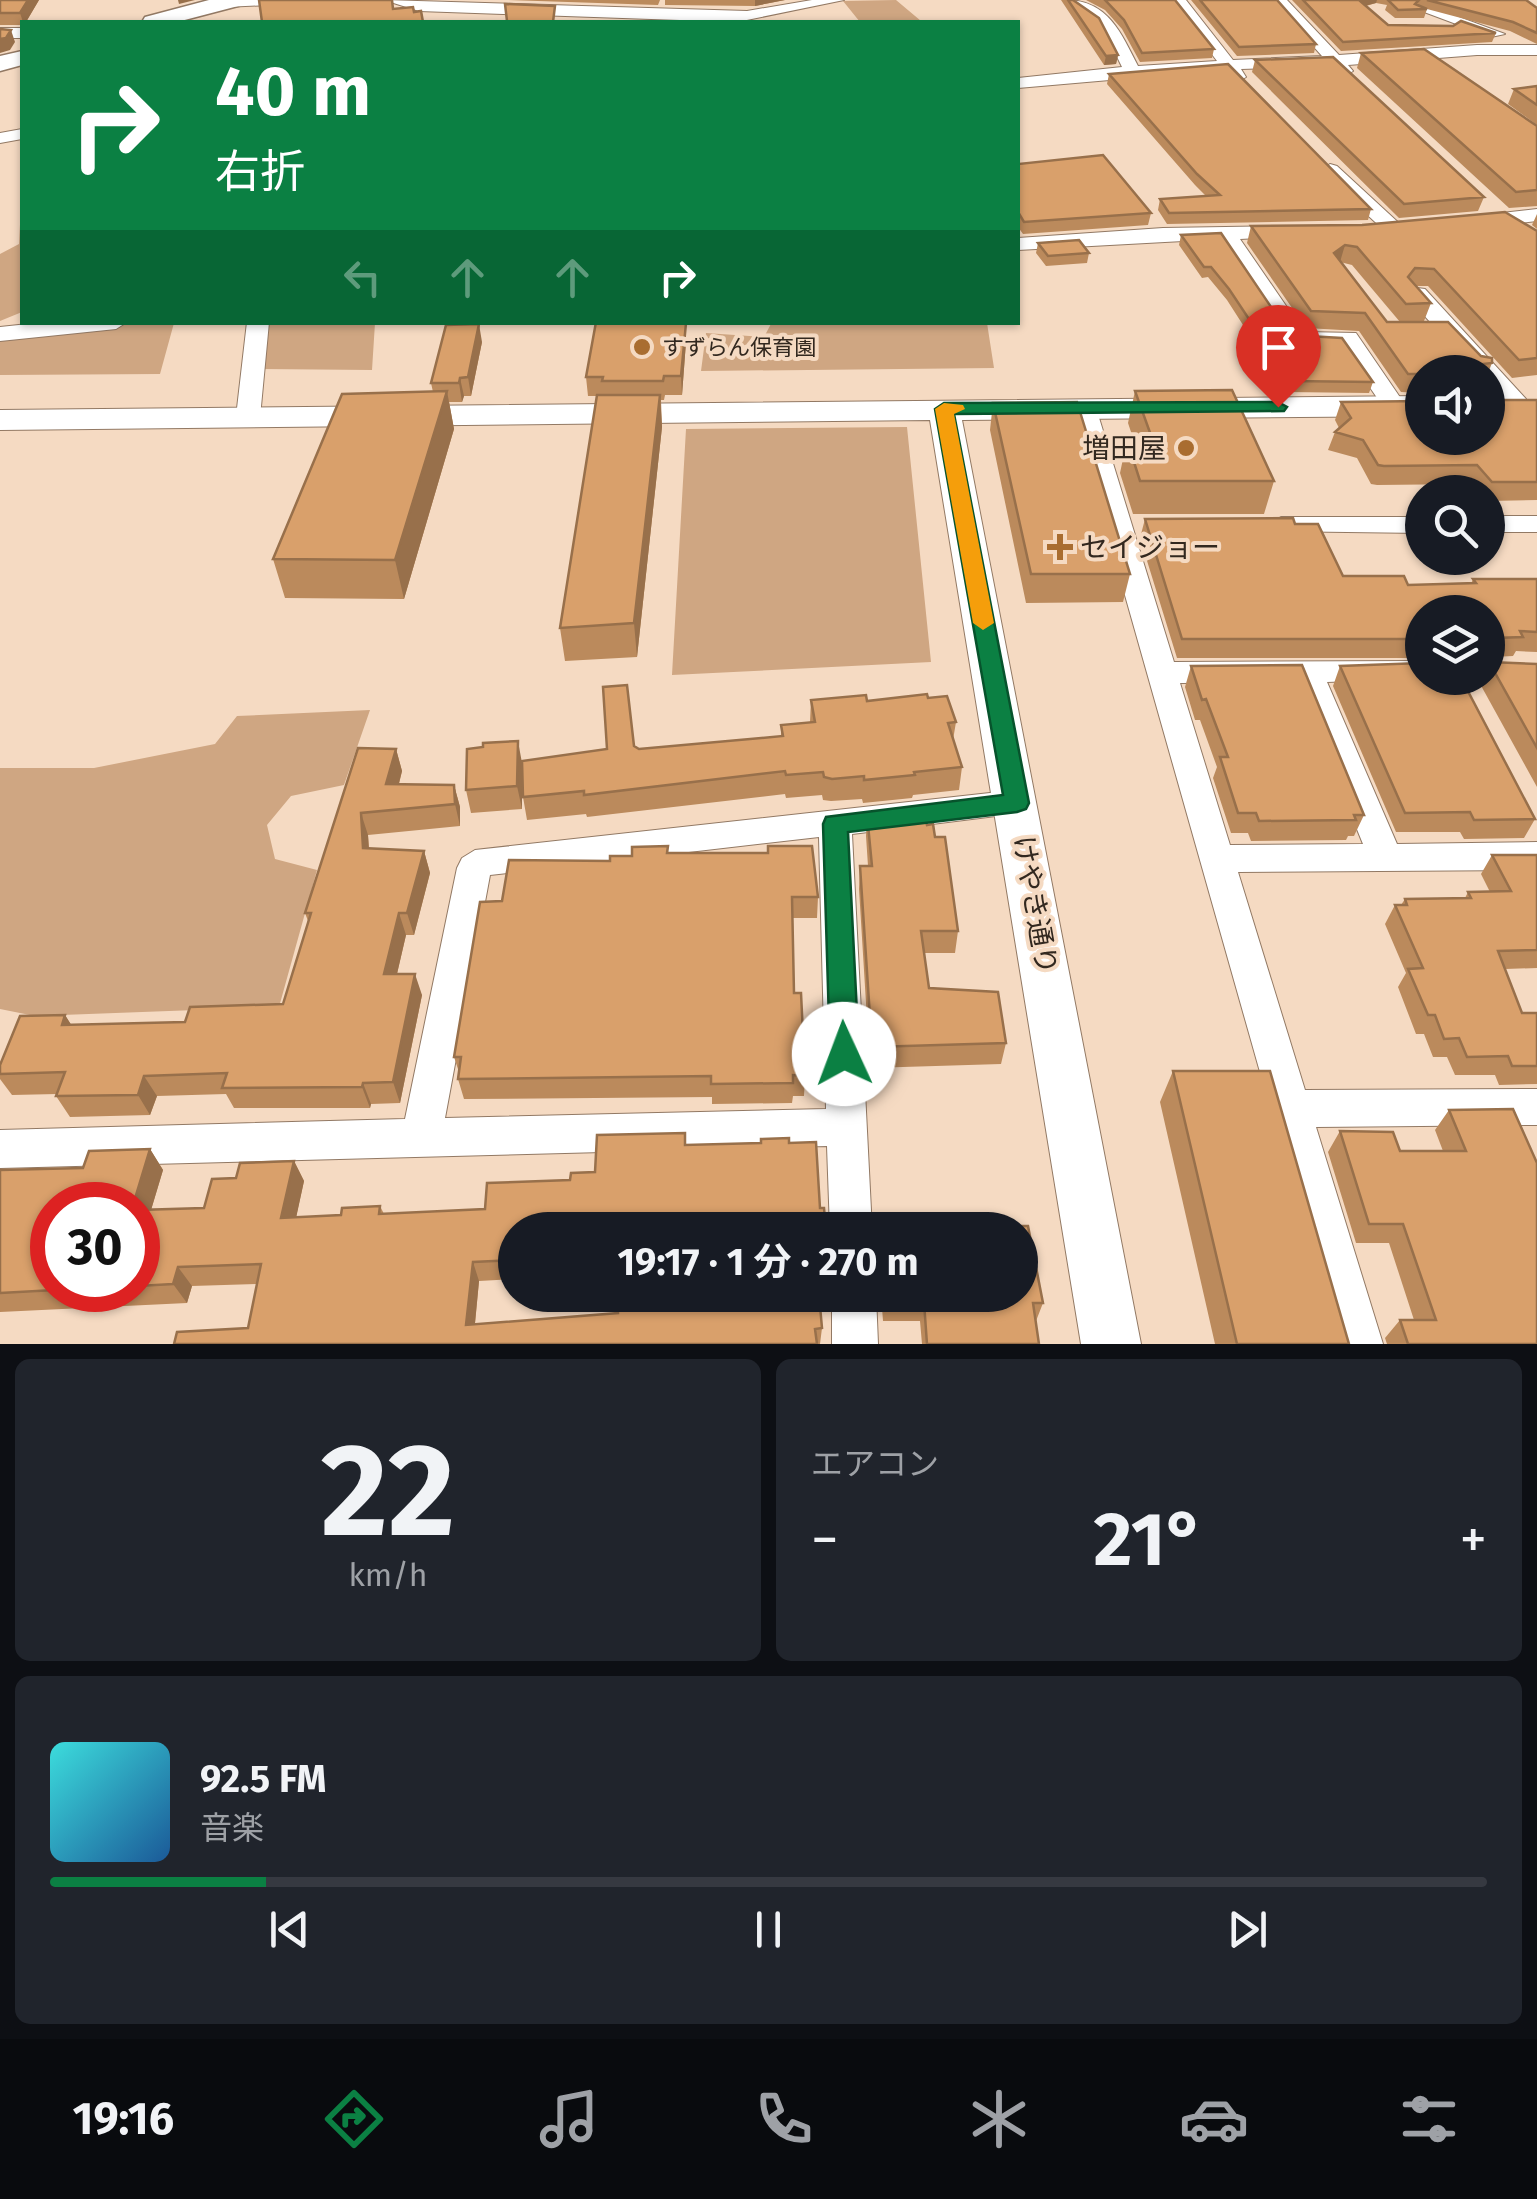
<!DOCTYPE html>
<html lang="ja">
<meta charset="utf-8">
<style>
:root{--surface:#171b24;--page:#20242c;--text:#f1f3f6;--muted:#9ea1a6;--line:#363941;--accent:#0b8043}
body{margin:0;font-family:"Fira Sans","Noto Sans JP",sans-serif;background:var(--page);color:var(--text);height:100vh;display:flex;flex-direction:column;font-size:38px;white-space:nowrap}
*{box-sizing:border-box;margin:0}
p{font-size:32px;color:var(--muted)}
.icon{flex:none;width:55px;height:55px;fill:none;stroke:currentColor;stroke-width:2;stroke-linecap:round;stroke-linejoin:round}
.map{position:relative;height:1344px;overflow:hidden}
.side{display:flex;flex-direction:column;gap:15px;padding:15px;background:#0d0f14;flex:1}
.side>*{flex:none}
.banner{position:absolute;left:20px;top:20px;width:1000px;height:305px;border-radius:0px;box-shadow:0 2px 8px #0004;background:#0b8043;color:#fff;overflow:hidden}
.tools{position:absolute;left:1405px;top:355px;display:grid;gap:20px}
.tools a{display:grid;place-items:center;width:100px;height:100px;border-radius:50%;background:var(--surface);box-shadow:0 2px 8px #0004;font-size:50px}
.speed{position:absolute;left:30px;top:1182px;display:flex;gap:20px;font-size:50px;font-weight:700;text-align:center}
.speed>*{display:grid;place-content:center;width:130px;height:130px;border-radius:50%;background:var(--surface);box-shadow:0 2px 8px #0004;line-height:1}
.speed .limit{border:15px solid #d22;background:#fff;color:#111}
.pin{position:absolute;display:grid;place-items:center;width:85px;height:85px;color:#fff;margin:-102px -42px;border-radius:50% 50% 50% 0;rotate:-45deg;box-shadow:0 0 10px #0007}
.pin .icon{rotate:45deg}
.me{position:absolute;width:110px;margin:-55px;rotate:358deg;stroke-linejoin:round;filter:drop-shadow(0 0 8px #0008)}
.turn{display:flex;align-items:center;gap:35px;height:210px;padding:0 30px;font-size:45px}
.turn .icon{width:130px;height:130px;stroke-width:2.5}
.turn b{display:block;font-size:70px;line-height:85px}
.lanes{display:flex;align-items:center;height:95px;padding:0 30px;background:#0003;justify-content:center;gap:50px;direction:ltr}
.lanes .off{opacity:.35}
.big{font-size:75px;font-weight:700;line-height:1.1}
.side .widget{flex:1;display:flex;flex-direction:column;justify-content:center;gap:15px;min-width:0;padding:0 35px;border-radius:15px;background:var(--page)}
.side .dial{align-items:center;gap:0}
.dial b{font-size:130px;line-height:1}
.song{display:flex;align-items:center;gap:30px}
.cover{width:120px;height:120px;border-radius:15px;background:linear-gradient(135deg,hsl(180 70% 55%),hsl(210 70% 35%))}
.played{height:10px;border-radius:5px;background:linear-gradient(90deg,var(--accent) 15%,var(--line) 15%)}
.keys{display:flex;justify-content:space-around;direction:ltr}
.heat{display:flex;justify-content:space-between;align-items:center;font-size:55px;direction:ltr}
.side .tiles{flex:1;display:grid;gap:15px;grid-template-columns:1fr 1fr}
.widget:last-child{grid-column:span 2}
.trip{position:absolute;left:498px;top:1212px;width:540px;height:100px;border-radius:50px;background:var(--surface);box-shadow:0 2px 8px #0004;font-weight:700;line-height:100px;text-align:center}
.dock{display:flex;height:160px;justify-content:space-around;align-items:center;background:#090b0e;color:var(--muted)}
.dock .icon{width:70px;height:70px}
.dock .active{color:var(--accent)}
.dock b{font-size:45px;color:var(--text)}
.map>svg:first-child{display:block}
</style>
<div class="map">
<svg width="1537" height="1344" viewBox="0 0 1537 1344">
<rect width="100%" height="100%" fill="#f5dac2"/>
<path fill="#cfa682" d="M896 0 921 21 860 22 843 1Z
M21 205 22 312 0 321V254L19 244Z
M772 322 987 323 994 368 701 371 706 333 764 337Z
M127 323H174L160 374 0 375V335Z
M267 323H375L372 370 261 369Z
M907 427 931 662 672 675 686 429Z
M370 710 344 785 291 796 267 825 275 859 317 870 279 1007 35 1016 0 1009V768H94L215 744 237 716Z"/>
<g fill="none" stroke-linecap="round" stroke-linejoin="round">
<defs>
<path id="street" d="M219 0H299L292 4 224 7 219 6Z
M384 0 747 11 812 0H844L737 22 419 11Z
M1066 0C1108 0 1121 33 1138 66L1217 61 1171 0H1186L1233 60 1322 56 1272 0H1287L1339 55 1477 45H1537V55H1477L1348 65 1353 71 1345 76 1331 66 1241 69 1246 77 1238 82 1224 70 1018 88V78L1122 67 1101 24Z
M1392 0H1413L1505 34 1491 37Z
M0 28H22V38H0Z
M22 129V139L0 143V133Z
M1330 164 1337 166 1401 225V233H1387L1323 174 1321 170Z
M1537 209V221L1475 228 1465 222 1475 216Z
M1289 226 1299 232 1296 236 1240 239 1304 332 1356 333 1406 406 1402 411H1386L1341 345 1290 344 1220 239 1018 250V238L1163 228Z
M1417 288 1425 289 1526 399 1530 404 1526 409H1510L1488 385V372H1476L1409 299 1406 294 1409 289Z
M47 322H127L116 329 0 341V327Z
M247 322H269L260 417 248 424 236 417Z
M1084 401 1096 408 1174 662 1422 661V678H1433L1327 682 1397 844 1537 842V870L1238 872 1305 1090 1537 1089V1125L1316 1127 1383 1344H1337L1072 408ZM1297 682 1363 844 1230 845 1180 683Z
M1488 516H1537V532H1488Z
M1281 517H1422V533L1272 531 1268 525Z
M1017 790 1029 794 1033 803 1029 812 852 834 872 1230H830L827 1146 0 1168V1130L405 1119 457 868 462 858 475 850ZM819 837 826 1109 445 1118 490 875Z
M832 1295H876L878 1344H832Z"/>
<path id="secondary" d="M1422 396V416L962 420 1141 1344H1081L930 420 0 430V410Z"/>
<path id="primary" d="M209 0H245L242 5 177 22H142L145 17Z
M22 51V65L0 71V56Z"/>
</defs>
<use href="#street" stroke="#927964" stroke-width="2"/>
<use href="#secondary" stroke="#927964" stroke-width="2"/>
<use href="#primary" stroke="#927964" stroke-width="3"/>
<use href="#street" fill="#fff" fill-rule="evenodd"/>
<use href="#secondary" fill="#fff" fill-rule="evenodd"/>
<use href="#primary" fill="#fff" fill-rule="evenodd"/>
</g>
<path fill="#bb8a5c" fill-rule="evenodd" d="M0 0H39L26 22H22V25H0Z
M508 0H660L658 5Z
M665 0H785L755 6 665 5Z
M1061 0H1073L1118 55 1116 64 1104 65Z
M1086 0H1175L1214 49 1212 58 1140 62 1122 29 1105 10Z
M1191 0H1277L1316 44 1314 53 1237 56Z
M1292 0H1526L1537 8V44L1510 31 1427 9 1424 18H1395L1385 10 1387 5 1376 3 1366 6 1388 25 1496 33 1492 42 1341 51Z
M1361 53 1537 126V206L1509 208 1357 68Z
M1255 60 1484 197 1478 211 1399 218 1252 72Z
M1109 74 1371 209 1368 220 1167 224 1158 210 1160 199 1206 196 1195 185 1107 84Z
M1537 86V125L1508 104 1514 89Z
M1018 164 1151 213 1148 225 1023 234 1018 227Z
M1537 214V229L1532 225Z
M1251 226 1537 231V375L1512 378 1428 286H1416L1431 303 1424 321 1400 322 1352 265 1340 262 1387 322 1481 356 1492 363 1488 373 1422 372V393L1401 392 1359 331 1306 328 1247 243Z
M1181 235 1290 335 1373 382 1369 393 1286 392 1227 300 1208 277 1202 278 1179 245Z
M1038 243 1089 253 1087 263 1046 266 1036 253Z
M686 323V342L682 395H665L664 400H661L662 427 637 657 565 661 560 628 597 396H588L586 377Z
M482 342 471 396H464L462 402H449L454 429 404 599 285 598 273 559 433 392 431 383Z
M1135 391 1274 481 1264 514H1133L1120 473 1127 440 1134 441 1128 423Z
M1537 400V500L1488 501V492H1476L1469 484 1377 485 1371 484 1357 458 1328 450 1335 432 1339 428 1335 420 1341 402Z
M993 403 1130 574 1123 602 1026 603 990 430Z
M1145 519 1295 524 1343 576 1408 585 1471 584 1473 579H1537V652L1516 651 1513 656 1493 657 1490 662 1537 664V787L1479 682 1482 678H1488V612H1422V658H1177L1140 538Z
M1191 666 1364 815 1354 836H1348L1346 840 1251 841 1248 833H1231L1213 778 1217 767 1200 720H1195L1185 687Z
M1340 666 1535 819 1524 838 1464 839 1460 832H1396L1333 686Z
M928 698 956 722 953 740 962 767 959 790 913 795 912 798 863 803 862 799 831 801 823 800 822 795 786 798 785 794 587 817 586 814 527 820 523 797 522 766V809L471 813 466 790 522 763 634 746 639 749 781 736V725L810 722 811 700 867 701Z
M396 749 402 771 399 784 454 785 460 807V826L368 835 369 848 424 851 430 873 414 935H406L397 974 422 995 400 1103 371 1104 370 1108H234L226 1094 157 1096 150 1115 70 1117 56 1096 57 1094 12 1095 0 1079V1065L65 1015 71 1025 185 1022 283 1004 308 921 305 913Z
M867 814 927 825 935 837 958 931 955 953H924L929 988 1006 1043 1001 1064 870 1068 859 889 860 866H868L866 836Z
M668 853 818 897 817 918H793L794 993 805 1076 804 1096H793L792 1103 712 1104V1097L464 1099 458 1079 459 1072 454 1057 502 901 610 861 632 856Z
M1492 855H1537V968L1505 969 1522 1013H1537V1084L1499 1085 1495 1075H1455L1447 1057H1433L1424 1034H1416L1398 987 1406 973 1385 924 1395 905H1401L1405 899 1465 898 1468 892H1490L1481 874Z
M1173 1071 1349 1344H1215L1160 1102Z
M1513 1109 1537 1344H1387L1385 1338 1400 1320H1414L1389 1243H1356L1328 1152 1340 1131 1400 1151H1443L1435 1130 1449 1110Z
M789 1138 515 1230V1279L479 1281 475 1324 822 1328 820 1344H174L248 1328 257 1284 192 1286 187 1303 0 1312V1170L83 1168 150 1149 163 1170 151 1210 204 1208 236 1178 294 1161 304 1181 296 1217 341 1215 380 1206 384 1214 485 1209 570 1180 686 1145 761 1143ZM138 1205V1290H52Z
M881 1295H1020L1043 1303 1036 1321 1039 1344H922L920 1321H883Z"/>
<path fill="#98704b" d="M28 0H39L26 22H23L20 13Z
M178 0H195L179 4Z
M755 0H785L755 6Z
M1359 0H1377L1376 3 1356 8Z
M11 30 15 42 10 50 0 53V39Z
M1118 55 1116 64 1104 65 1106 56Z
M1345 245 1340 262 1334 253Z
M686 323V342L682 395 681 376Z
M479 324 482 342 471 396 468 377Z
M460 378 464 396 462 402 459 383Z
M447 391 454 429 404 599 395 560Z
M660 395 662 427 637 657 634 623Z
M518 741 522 763V809L517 786Z
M396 749 402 771 393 806 386 784Z
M454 785 460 807V826L455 804Z
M361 813 368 835 370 870 363 848Z
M424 851 430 873 414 935 407 913Z
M399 913 406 935 392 995 384 974Z
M415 974 422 995 400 1103 393 1082Z
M65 1015 79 1037 62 1025Z
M144 1076 157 1096 150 1115 138 1095Z
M363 1083 371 1104 370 1108 362 1087Z
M150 1149 163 1170 145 1230 138 1219V1205H133Z
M294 1161 304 1181 292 1237 281 1218Z
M473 1262 479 1281 473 1343 466 1325Z
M178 1267 192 1286 187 1303 173 1284Z"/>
<path fill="#d9a06b" stroke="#98704b" stroke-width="2.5" d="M0 0H28L20 13H0Z
M259 0H392L393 9 413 7 414 12 421 11 423 22H262Z
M1068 0H1073L1099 18 1118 55 1106 56Z
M1105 0H1175L1214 49 1142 53 1124 20Z
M1200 0H1277L1316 44 1239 47Z
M1303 0H1359L1388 25 1453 26 1461 21 1496 33 1343 42Z
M1388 0H1419L1415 4 1427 9 1398 10Z
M1427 0H1526L1537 8V33L1513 22Z
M505 4 555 6 553 22H489L507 21Z
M0 29 11 30 6 38 0 39Z
M1424 49 1537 126V190L1516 192 1361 53Z
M1333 57 1484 197 1404 204 1255 60Z
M1228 64 1371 209 1169 213 1160 199 1220 195 1197 174 1109 74Z
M1537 86V105L1514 89Z
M1103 155 1151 213 1024 222 1018 212V164Z
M1505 212 1537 231V358L1519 360 1434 269 1415 268 1408 277 1431 303 1406 304 1357 247 1345 245 1334 253 1387 322H1448L1481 356 1492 358V363L1447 368V372H1422V374H1408L1365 313 1311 311 1251 226 1362 225Z
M1221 233 1290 335 1342 338 1373 382 1290 381 1229 289 1211 267H1204L1181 235Z
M1079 240 1089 253 1048 256 1038 243Z
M596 322 686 323 681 376H664L663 381H602L603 377H586Z
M479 324 468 377 460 378 459 383H431L446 325Z
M1232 390 1274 481H1140L1127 440 1153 441 1135 391Z
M447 391 395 560 273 559 342 394Z
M597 395H660L634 623 560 628Z
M1488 400H1537V482H1492L1477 465 1384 466 1378 465 1363 440 1335 432 1351 418 1341 402 1422 401V438H1488Z
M1077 402 1130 574H1031L993 403Z
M1293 518 1295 524H1318L1343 576H1404L1408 585 1476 583 1473 579H1537V632L1520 631 1523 637 1495 638 1494 655H1488V612H1422V639H1182L1145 519Z
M1489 662 1537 664V748Z
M1422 663V678H1461L1535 819 1474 820 1470 812 1405 813 1340 666Z
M1302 665 1364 815H1354L1356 820 1259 821 1256 813H1238L1220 757H1228L1206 699 1202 700 1191 666Z
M627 685 634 746 639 749 783 736 781 725 815 722 811 700 866 695 867 701 927 694 928 698 947 696 956 722 948 723 962 767 914 772 915 775 864 780V776L832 779 824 777 823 772 786 775 785 771 584 795V791L523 797 522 761 607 749 603 687Z
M518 741 517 786 466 790 467 749 483 747V743Z
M358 748 396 749 386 784 454 785 455 804 361 813 363 848 424 851 407 913H399L384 974H415L393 1082 363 1083 362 1087 222 1088 227 1073 144 1076 138 1095 56 1096 65 1072 0 1074V1065L20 1016 65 1015 62 1025 185 1022 190 1007 283 1004 311 913H305Z
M923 807 927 825 933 824 935 837H945L958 931H921L929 988 998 992 1006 1043 872 1047 860 866H872L867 814Z
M668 846 667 853H768V846H812L818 897H792L794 993H801L805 1076 793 1075V1083L711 1084V1076L458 1079 461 1057H454L480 902 502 901 509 860 610 861V856H632V847Z
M1492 855H1537V950L1498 951 1522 1013H1537V1066H1512L1508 1056 1467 1057 1459 1038 1444 1039 1435 1015H1428L1408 969 1423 968 1395 905H1407L1405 899 1471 898 1468 892 1511 891Z
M1173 1071H1270L1349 1344H1237Z
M1513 1109 1537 1163V1344H1408L1400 1320H1436L1403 1224H1369L1340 1131 1393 1132 1400 1151H1466L1449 1110Z
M685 1133V1145L761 1143V1139L789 1138V1143L816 1142 820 1208H824L826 1230H515V1260L473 1262 466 1325 618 1313V1295H819L822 1328 815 1329 817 1344H174L177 1332 248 1328 261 1264 178 1267 173 1284 138 1286V1210L204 1208 212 1179 236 1178 240 1163 294 1161 281 1218 341 1215 342 1208 380 1206 379 1214 485 1209 487 1183 570 1180 571 1173 595 1172 597 1135Z
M150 1149 133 1205H52V1290H55L0 1293V1170L83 1168 89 1151Z
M1028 1226 1043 1303H1033L1039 1344H927L924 1302H885V1295H1020V1230H891V1227Z"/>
<path fill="#0b8043" stroke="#07532c" stroke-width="2.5" d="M1278 402 1287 407 1284 411 954 414 1029 803 1026 809 1017 812 848 832 859 1054 855 1064 844 1068 834 1064 830 1054 823 824 826 817 1003 795 935 409 944 403Z"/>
<path fill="#f59e0b" d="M944 403 963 405 965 409 954 414 994 623 983 630 973 623 935 409Z"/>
<g fill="#a96d30" stroke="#f5dac2" stroke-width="4">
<circle cx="642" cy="347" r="10"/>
<circle cx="1186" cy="448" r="10"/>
<path d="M1055 532h10v10h10v10h-10v10h-10v-10h-10v-10h10z"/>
</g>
<g text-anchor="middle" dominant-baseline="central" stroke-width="8" stroke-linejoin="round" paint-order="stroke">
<g font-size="22" fill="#32281f" stroke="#f5dac2" text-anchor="start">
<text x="662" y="347">すずらん保育園</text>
</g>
<g font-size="28" fill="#32281f" stroke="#f5dac2" text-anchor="end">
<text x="1166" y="448">増田屋</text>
<text x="1080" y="547" text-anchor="start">セイジョー</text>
</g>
<g font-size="28" fill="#32281f" stroke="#f5dac2">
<text transform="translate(1035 905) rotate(80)">けやき通り</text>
</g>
</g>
</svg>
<div class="tools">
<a><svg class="icon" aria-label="sound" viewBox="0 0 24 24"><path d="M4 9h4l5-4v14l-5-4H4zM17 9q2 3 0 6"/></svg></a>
<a><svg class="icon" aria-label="search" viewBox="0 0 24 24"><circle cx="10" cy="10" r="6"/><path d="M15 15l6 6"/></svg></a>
<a><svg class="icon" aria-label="layers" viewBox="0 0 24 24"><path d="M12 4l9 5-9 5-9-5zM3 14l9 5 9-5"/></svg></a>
</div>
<div class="speed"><div class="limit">30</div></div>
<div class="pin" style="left:1278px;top:407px;background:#d93025"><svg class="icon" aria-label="arrive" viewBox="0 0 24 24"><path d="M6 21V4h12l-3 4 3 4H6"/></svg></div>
<svg class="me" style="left:844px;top:1054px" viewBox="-20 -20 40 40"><circle r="19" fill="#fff"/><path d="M0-13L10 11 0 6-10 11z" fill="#0b8043"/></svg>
<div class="trip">19:17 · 1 分 · 270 m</div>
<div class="banner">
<div class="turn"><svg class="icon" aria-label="right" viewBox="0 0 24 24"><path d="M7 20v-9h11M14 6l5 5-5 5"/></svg><div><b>40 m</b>右折</div></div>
<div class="lanes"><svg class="icon off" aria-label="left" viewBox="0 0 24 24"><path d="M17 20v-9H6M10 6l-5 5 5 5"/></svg><svg class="icon off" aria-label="ahead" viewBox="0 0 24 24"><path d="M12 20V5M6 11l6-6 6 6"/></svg><svg class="icon off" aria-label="ahead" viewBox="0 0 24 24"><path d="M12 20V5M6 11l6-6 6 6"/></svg><svg class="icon" aria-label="right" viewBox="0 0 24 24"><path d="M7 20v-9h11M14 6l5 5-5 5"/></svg></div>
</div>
</div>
<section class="side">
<div class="tiles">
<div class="widget dial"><b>22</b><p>km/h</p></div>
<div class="widget"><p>エアコン</p>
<div class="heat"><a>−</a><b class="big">21°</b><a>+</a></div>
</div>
<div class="widget">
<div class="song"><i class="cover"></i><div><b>92.5 FM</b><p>音楽</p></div></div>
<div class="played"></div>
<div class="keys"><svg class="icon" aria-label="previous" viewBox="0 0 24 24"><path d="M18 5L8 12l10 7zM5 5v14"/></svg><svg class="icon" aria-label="pause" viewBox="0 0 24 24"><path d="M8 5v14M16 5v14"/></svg><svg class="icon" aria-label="next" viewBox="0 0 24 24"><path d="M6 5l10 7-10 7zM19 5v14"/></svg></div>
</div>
</div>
</section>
<nav class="dock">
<b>19:16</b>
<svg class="icon active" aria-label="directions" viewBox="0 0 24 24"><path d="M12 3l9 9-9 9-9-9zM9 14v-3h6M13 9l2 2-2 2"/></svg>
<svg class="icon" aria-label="music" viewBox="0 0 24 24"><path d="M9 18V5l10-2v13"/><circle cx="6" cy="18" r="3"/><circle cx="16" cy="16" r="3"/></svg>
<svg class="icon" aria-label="phone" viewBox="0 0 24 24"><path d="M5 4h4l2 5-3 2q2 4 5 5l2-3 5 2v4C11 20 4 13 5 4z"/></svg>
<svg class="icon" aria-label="climate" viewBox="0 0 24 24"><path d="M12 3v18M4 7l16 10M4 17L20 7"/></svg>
<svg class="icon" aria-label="car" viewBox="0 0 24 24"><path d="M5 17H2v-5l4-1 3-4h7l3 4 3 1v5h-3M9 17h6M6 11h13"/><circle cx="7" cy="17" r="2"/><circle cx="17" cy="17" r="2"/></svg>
<svg class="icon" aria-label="filters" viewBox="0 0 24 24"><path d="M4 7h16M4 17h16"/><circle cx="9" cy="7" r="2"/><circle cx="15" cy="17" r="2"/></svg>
</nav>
